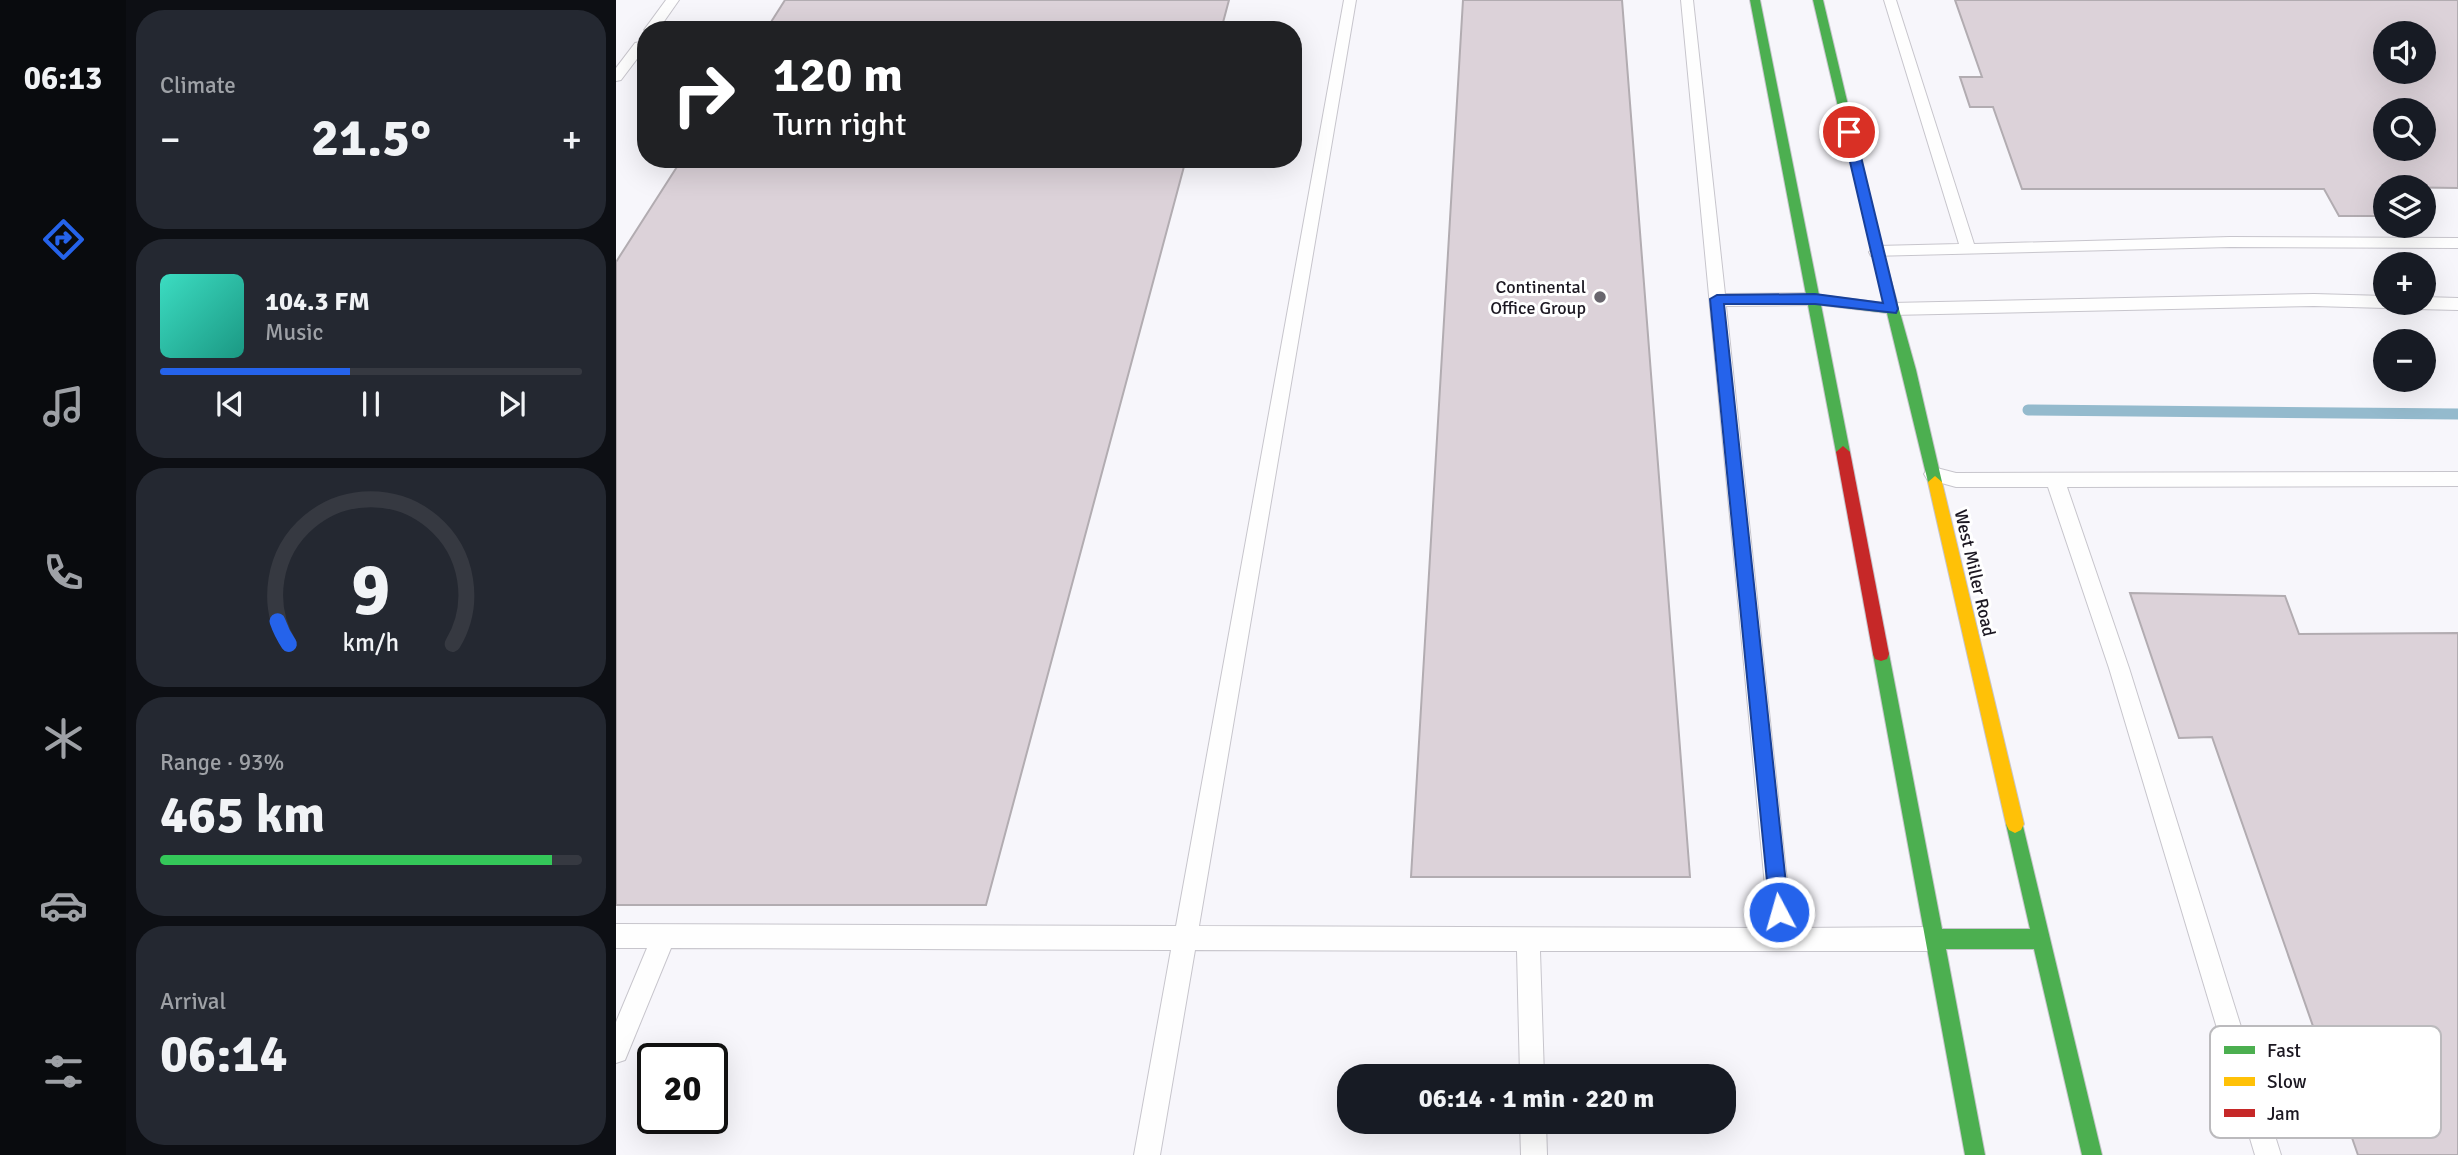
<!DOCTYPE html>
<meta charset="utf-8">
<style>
:root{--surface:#171b24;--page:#242831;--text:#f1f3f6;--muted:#9ea1a6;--line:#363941;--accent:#2563eb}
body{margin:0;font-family:Signika,sans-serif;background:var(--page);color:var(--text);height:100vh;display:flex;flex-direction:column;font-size:26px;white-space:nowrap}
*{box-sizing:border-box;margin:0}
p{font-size:23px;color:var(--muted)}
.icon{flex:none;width:38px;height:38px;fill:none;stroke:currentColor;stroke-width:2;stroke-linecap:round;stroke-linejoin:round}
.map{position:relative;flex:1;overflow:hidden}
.drawer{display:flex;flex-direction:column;gap:10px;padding:10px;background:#0d0f14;width:490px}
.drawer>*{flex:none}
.banner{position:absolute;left:21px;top:21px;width:665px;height:147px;border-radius:28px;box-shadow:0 7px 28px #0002;background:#202124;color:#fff;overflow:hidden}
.buttons{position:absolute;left:1757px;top:21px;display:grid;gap:14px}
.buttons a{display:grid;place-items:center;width:63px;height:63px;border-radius:50%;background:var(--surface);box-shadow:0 7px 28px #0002;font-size:35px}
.speed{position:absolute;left:21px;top:1043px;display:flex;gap:14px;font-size:35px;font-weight:700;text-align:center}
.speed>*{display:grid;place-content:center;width:91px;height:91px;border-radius:50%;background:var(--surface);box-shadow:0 7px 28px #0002;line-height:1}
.speed .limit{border:4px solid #111;border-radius:10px;background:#fff;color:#111}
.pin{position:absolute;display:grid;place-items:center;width:60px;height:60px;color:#fff;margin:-30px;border:4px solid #fff;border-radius:50%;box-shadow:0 2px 7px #0007}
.me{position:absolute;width:77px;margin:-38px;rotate:354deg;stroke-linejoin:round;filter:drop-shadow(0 0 5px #0008)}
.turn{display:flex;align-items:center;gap:24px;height:147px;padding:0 21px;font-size:32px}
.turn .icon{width:91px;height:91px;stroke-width:2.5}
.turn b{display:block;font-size:49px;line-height:60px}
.big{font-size:52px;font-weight:700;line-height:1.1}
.drawer .card{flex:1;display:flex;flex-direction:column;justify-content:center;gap:10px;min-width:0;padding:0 24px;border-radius:28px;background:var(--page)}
.drawer .dial{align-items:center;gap:0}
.dial svg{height:182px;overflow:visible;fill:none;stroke:var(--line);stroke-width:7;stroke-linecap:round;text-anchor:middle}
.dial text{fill:var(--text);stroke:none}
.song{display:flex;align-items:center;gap:21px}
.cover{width:84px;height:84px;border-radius:10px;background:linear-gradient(135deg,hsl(170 70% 55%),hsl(170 70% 35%))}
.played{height:7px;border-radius:4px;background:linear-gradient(90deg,var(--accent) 45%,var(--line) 45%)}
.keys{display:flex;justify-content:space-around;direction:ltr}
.heat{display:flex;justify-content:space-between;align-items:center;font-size:38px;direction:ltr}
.charge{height:10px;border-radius:5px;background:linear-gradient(90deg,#34c759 93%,var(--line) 0)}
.trip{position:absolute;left:721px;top:1064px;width:399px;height:70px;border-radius:28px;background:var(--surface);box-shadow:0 7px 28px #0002;font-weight:700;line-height:70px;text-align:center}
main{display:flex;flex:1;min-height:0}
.dock{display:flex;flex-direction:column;width:126px;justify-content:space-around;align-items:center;background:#090b0e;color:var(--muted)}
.dock .icon{width:49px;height:49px}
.dock .selected{color:var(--accent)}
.dock b{font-size:32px;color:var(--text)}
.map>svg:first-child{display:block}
</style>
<main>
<nav class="dock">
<b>06:13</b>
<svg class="icon selected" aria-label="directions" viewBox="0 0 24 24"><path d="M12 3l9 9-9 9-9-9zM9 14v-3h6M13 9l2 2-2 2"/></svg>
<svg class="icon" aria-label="music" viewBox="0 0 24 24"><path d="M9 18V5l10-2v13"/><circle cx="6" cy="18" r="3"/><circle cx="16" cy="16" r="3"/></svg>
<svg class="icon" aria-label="phone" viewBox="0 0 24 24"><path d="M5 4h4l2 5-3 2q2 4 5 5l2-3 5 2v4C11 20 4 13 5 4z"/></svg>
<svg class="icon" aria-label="climate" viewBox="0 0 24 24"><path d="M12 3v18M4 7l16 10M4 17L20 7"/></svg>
<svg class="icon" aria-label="car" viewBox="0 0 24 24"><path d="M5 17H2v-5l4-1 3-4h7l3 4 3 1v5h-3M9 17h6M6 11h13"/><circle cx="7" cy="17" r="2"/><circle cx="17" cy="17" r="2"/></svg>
<svg class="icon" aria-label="filters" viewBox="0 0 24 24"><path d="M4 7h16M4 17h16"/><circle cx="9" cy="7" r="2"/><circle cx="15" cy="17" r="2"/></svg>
</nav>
<section class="drawer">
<div class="card"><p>Climate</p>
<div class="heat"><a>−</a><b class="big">21.5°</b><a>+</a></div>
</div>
<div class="card">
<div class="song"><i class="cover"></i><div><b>104.3 FM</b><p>Music</p></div></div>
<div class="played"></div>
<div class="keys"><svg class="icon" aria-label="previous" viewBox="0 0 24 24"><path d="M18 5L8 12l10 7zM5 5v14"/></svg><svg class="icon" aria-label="pause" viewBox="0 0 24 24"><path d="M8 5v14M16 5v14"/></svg><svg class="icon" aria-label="next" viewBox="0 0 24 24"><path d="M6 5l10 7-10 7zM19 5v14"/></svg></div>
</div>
<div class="card dial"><svg viewBox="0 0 100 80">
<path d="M14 69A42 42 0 1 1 86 69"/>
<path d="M14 69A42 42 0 0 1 9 59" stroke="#2563eb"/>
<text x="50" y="56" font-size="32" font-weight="700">9</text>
<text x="50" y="72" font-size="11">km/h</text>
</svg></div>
<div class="card"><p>Range · 93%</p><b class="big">465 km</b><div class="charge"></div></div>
<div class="card"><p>Arrival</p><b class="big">06:14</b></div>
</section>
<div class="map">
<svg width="1842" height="1155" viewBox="0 0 1842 1155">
<rect width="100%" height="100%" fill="#f7f6fb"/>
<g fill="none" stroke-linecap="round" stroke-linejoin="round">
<path stroke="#94bacd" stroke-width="11" d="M1412 410 1842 414"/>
</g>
<path fill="#dcd2d9" stroke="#b2acb1" stroke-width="2" fill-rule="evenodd" d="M169 0H613L605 30H150Z
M847 0H1006L1074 877H795Z
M1339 0H1842V188L1769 187V216H1723L1708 189H1406L1377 107H1354L1344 77H1366ZM1769 33H1808V72H1769ZM1769 110H1808V149H1769Z
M66 159H570L370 905H0V262Z
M1514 593 1669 596 1683 634 1842 633V1155H1742L1596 737 1563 738Z"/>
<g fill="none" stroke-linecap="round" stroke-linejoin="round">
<defs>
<path id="lane" d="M50 0H63L42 30H30V32L28 30Z
M728 0H740L583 926 1153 928 1065 0H1077L1109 294 1199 293 1207 299 1199 305 1110 306 1176 928 1319 927 1327 931 1331 939 1327 947 1319 951H924L928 1076H904L901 951 579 950 544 1155H518L555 950 55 948 9 1060 0 1063V1022L31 948H0V924L560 926Z
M1268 0H1280L1358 244 1614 237 1842 238V248L1614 247 1255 256 1253 252 1261 246 1343 244Z
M24 42 29 43 30 47 5 80 0 81V68L19 43Z
M1698 294 1769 296V303H1777L1769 308 1698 306 1275 315 1267 309 1275 303Z
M1808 297 1842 298V310L1800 309 1792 303H1808Z
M1317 467 1340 473 1842 472V486L1451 487 1513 668 1665 1155H1639L1493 668 1432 487H1340L1311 479 1308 474 1311 469Z
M904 1122H930L931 1155H905Z"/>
<path id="fast" d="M1134 0H1144L1203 295 1268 303 1197 0H1207L1267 252 1300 370 1326 482 1324 486 1319 488 1312 482 1271 313 1205 305 1234 452 1227 458 1220 452Z
M1265 647 1271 649 1273 654 1326 929H1414L1390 824 1393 818 1399 815 1405 818 1486 1155H1466L1418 949H1330L1369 1155H1349L1257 654 1259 649Z"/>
<path id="slow" d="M1319 476 1326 482 1408 824 1405 830 1399 833 1393 830 1390 824 1312 482Z"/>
<path id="jam" d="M1227 446 1234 452 1273 654 1271 659 1265 661 1259 659 1257 654 1220 452Z"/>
</defs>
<use href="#lane" stroke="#c7c5cc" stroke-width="2"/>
<use href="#fast" stroke="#c7c5cc" stroke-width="2"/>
<use href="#slow" stroke="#c7c5cc" stroke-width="2"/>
<use href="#jam" stroke="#c7c5cc" stroke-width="2"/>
<use href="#lane" fill="#fefefe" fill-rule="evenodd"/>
<use href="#fast" fill="#4caf50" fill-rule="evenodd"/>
<use href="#slow" fill="#ffc107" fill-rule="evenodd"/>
<use href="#jam" fill="#c62828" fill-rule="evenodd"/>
</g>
<path fill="#2563eb" stroke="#184099" stroke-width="2" d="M1233 128 1239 132 1282 309 1280 313 1199 304H1108L1173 912 1170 919 1163 921 1157 919 1154 912 1094 299 1101 295 1199 294 1267 303 1227 132Z"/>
<circle fill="#69666e" stroke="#fff" stroke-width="2.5" cx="984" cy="297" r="7"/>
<g text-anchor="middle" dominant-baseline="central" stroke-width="6" stroke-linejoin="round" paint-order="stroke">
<g font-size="18" fill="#1c1822" stroke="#fff" text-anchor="end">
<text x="970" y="287">Continental<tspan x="970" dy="21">Office Group</tspan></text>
</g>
<g font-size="18" fill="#1c1822" stroke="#fff">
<text transform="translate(1359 573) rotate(77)">West Miller Road</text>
</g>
</g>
<rect x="1594" y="1026" width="231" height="112" rx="10" fill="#fff" stroke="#bbbabd" stroke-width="2"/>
<rect x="1608" y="1046" width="31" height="8" fill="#4caf50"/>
<rect x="1608" y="1077" width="31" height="9" fill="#ffc107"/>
<rect x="1608" y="1109" width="31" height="8" fill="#c62828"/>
<g font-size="19" fill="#1c1822">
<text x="1651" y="1057">Fast</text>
<text x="1651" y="1088">Slow</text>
<text x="1651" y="1120">Jam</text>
</g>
</svg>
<div class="buttons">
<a><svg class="icon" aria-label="sound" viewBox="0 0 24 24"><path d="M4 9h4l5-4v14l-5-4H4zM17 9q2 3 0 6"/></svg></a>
<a><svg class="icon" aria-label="search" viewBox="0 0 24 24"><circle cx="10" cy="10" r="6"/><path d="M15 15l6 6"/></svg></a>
<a><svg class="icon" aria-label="layers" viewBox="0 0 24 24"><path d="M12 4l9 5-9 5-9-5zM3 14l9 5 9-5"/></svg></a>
<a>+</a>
<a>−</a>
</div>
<div class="speed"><div class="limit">20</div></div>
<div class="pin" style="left:1233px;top:132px;background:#d93025"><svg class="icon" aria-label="arrive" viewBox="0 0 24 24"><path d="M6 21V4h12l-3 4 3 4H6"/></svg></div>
<svg class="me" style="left:1163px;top:912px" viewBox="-20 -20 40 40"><circle r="17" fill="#2563eb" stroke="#fff" stroke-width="3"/><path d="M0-11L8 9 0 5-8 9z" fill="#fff"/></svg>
<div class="trip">06:14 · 1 min · 220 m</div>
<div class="banner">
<div class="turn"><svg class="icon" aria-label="right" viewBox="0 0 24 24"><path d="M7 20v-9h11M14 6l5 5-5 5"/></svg><div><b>120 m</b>Turn right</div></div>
</div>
</div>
</main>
